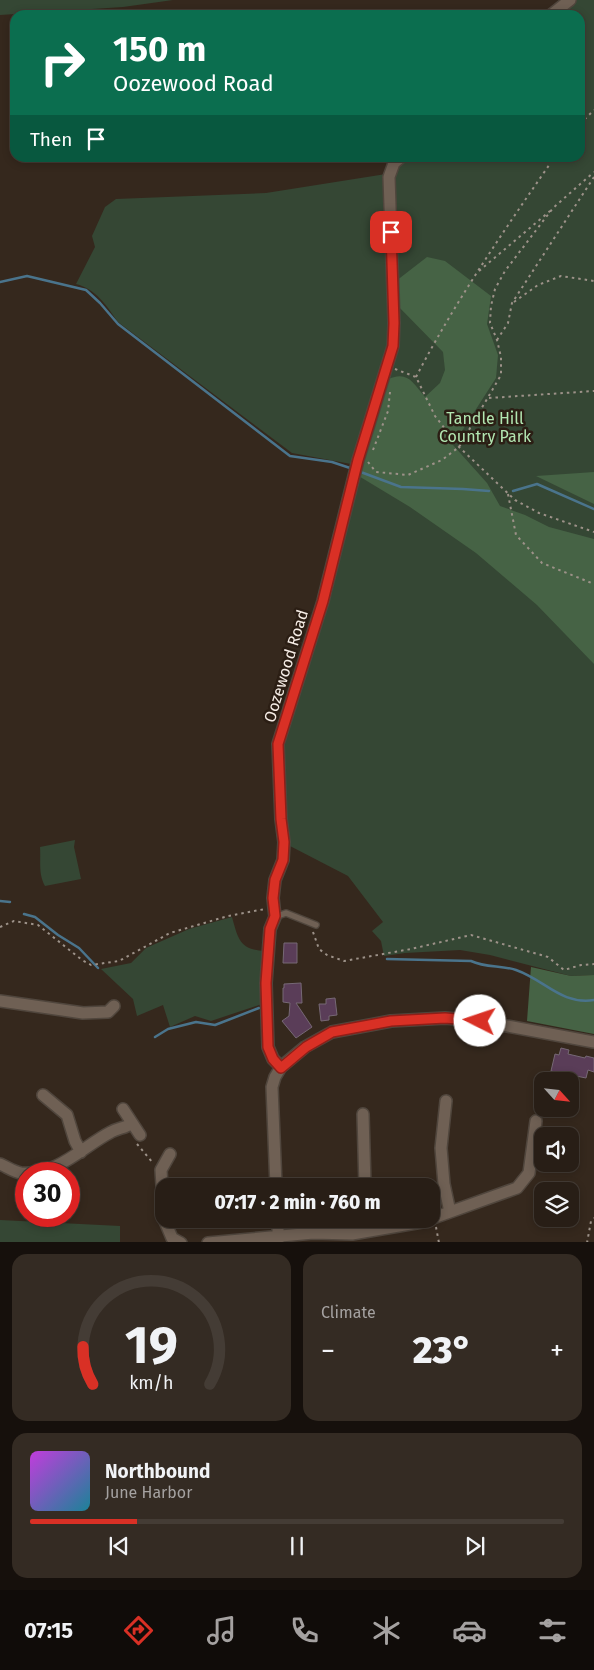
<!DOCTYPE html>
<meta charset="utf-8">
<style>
:root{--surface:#281e16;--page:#342b23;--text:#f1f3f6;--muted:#a5a2a1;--line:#443c35;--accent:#d93025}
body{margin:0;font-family:"Fira Sans",sans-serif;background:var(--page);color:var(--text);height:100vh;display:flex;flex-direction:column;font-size:19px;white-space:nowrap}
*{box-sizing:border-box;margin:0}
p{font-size:16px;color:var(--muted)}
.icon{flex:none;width:28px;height:28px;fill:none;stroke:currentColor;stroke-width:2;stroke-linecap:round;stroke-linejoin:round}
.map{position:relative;height:1242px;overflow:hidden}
.sheet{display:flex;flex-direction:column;gap:12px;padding:12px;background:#16100c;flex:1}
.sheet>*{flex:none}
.banner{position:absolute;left:10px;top:10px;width:575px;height:152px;border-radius:15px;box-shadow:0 2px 8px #0003,0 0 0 1px var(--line);background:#0b6e4f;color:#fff;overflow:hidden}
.needle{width:32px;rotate:117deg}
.buttons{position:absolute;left:534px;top:1072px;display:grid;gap:10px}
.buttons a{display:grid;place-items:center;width:45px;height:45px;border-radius:10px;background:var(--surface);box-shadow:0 2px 8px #0003,0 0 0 1px var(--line);font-size:25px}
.speed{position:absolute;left:15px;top:1162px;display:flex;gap:10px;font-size:25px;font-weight:700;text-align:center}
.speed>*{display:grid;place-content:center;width:65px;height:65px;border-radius:50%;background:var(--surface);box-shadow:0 2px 8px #0003,0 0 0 1px var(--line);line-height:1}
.speed .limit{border:8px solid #d22;background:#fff;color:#111}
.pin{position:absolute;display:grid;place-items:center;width:42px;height:42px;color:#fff;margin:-21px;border-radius:10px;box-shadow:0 2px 8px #0006}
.me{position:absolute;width:55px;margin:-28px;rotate:274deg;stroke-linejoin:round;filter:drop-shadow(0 0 4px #0008)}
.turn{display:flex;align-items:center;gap:18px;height:105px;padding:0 20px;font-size:22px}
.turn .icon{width:65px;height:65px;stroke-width:2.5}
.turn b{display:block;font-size:35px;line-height:42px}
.then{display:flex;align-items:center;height:48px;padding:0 20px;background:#0003;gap:10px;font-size:19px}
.big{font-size:38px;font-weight:800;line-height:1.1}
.sheet .widget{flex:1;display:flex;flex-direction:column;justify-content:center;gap:8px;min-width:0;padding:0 18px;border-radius:15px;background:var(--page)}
.sheet .dial{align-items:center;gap:0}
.dial svg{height:130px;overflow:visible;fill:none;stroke:var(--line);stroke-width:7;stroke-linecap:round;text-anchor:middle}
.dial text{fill:var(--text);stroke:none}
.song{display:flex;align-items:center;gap:15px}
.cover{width:60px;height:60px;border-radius:8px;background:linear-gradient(135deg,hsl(290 70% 55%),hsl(190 70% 35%))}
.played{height:5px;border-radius:2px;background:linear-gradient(90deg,var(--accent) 20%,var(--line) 20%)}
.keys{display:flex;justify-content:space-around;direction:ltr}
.heat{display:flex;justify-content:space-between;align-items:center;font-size:28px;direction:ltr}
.sheet .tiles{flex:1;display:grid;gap:12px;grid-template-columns:1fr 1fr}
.widget:last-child{grid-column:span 2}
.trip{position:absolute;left:155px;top:1178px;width:285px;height:50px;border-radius:15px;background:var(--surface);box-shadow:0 2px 8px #0003,0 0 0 1px var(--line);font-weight:800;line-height:50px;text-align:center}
.menu{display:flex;height:80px;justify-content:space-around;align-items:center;background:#100c09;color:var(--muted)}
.menu .icon{width:35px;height:35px}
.menu .current{color:var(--accent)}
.menu b{font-size:22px;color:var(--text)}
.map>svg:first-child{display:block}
</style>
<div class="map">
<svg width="594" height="1243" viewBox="0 0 594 1243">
<rect width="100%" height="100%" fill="#35281d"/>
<path fill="#354734" d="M0 0H173L123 7 0 15Z
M576 0H594V975L571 976 490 955 460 950 405 953 384 956 381 941 372 931 383 922 348 876 290 846 287 842 282 760 288 729 332 593 360 460 391 367 394 172 406 158H580V15H556Z
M386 174 389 339 382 368 351 464 292 453 118 322C107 306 96 289 76 284L95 247 92 236 105 207 116 199 266 193Z
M75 840 74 847 81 879 45 886C38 874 41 861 40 847Z
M232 917C238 939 240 950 265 951L262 1004 211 1021 195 1016 170 1027 163 1005 137 1016 133 999 101 969 131 963 146 948 189 929Z
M0 1220 120 1226V1242H0Z"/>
<path fill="#466345" d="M427 257 445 261 491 296 487 324 498 355 496 378 453 445 487 483 500 506 525 515 549 527 594 539V664L537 605 476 553 410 507 357 475 386 380C408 370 412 382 425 397L440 383 445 370 443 352 396 304V281Z
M594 472V504L536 476Z
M531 967 571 976 594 975V1034L527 1021Z"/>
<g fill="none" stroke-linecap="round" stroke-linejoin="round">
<path stroke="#4a748c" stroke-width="2.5" d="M0 282 27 276 86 290 100 303 118 324 290 456 332 462 353 469
M358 471 401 487 463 489 489 491
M513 491 537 484 594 509
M0 901 10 902
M24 914 35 917 58 935 79 948 98 968
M387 959 471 961C486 968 501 965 516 970 545 980 561 1005 594 1000
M155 1037 168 1029 196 1022 215 1025 259 1008"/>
</g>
<path fill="#5a3d58" stroke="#766875" d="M284 943H297V963H283Z
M301 983 302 1003H296L312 1027 296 1038 282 1021 289 1016 290 1003 283 1002V988H284V984Z
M335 998 337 1015 329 1016V1020L321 1021 319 1004H326V999Z
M561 1048 569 1050 568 1054 585 1058 586 1056 594 1058V1072L588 1070 586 1078 551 1071 555 1054 559 1055Z"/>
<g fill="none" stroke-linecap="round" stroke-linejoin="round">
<defs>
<path id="service" d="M275 917 286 913 316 925"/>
<path id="minor" d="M551 15 570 0
M0 1001 83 1013 108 1012 114 1006
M281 1067 305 1047 332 1032 391 1021 445 1018 480 1021 594 1042
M43 1095 67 1115 75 1141 81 1152
M446 1101 441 1148 444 1184 450 1212
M123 1109 140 1135
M363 1114 365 1186
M0 1164C7 1167 14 1172 21 1173 57 1176 82 1147 111 1132 118 1128 126 1128 132 1123
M276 1186 272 1087 275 1077 281 1067 273 1059 268 1047 266 983 270 929 275 917 273 898 275 880 283 860 284 842 281 819 278 744 323 601 358 460 393 346 394 323 389 177 394 163 400 158
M164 1217 161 1170 170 1154
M164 1219 172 1238 181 1243
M278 1219V1243
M208 1243 313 1233 352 1234 422 1222 517 1188 529 1173 536 1121"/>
</defs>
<use href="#service" stroke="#50463d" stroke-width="8"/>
<use href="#minor" stroke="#50463d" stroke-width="14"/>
<path stroke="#9d9289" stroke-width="2" stroke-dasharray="2.5 4" stroke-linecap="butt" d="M580 124 594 110
M479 271 550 211
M514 302 538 285 561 276 594 281
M497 340 508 323 512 303 594 177
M395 369 416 377 435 416 459 447 515 500 539 513 594 532
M416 377C456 300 505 229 554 158
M489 398 594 391
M373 450 388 411 390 392
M368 462 376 472 408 475 442 460 459 447 501 375V357L497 340 490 323 491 306 495 289 505 271 553 208 594 172
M508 494 516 535 542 563 594 584
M0 927 14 921 38 925 82 960 91 965 119 961 170 933 228 916 265 909
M313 932 319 949 327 955 344 961 411 949 471 935 548 957 564 970 581 965 594 964
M137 1144 153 1163
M436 1227 439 1243
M565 1243H572
M587 1243 591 1221 594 1218"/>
<use href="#service" stroke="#6f6054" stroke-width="5.5"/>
<use href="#minor" stroke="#6f6054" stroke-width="11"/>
</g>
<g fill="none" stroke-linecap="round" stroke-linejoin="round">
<defs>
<path id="route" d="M391 232 394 323 393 346 358 460 323 601 278 744 281 819 284 842 283 860 275 880 273 898 275 916 270 929 266 983 268 1047 273 1059 281 1068 306 1047 332 1032 391 1021 445 1018 480 1021"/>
</defs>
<use href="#route" stroke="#8d1f18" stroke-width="12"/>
<use href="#route" stroke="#d93025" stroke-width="9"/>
</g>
<g text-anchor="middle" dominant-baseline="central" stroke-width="5" stroke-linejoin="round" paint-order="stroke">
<g font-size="16" fill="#b2e6b1" stroke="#2b1e14">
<text x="485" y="418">Tandle Hill<tspan x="485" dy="18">Country Park</tspan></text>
</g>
<g font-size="16" fill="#f6ede6" stroke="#2b1e14">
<text transform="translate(286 666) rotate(-73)">Oozewood Road</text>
</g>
</g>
</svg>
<div class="buttons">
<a><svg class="needle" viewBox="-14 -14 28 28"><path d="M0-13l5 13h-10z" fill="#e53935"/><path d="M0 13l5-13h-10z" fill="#a5a2a1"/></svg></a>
<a><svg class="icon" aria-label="sound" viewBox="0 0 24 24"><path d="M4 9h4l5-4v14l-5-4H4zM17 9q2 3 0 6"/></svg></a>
<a><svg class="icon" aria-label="layers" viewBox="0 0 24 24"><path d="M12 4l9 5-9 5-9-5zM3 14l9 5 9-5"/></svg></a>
</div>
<div class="speed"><div class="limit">30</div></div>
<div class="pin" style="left:391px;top:232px;background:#d93025"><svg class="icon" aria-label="arrive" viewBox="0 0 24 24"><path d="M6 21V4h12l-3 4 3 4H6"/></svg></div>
<svg class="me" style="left:480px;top:1021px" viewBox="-20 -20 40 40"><circle r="19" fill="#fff"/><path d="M0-13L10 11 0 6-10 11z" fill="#d93025"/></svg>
<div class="trip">07:17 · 2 min · 760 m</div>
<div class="banner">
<div class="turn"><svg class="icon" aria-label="right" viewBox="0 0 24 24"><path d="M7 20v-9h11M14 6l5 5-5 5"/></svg><div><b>150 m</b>Oozewood Road</div></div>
<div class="then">Then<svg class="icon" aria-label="arrive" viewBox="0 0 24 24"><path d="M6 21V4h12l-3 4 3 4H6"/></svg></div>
</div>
</div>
<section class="sheet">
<div class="tiles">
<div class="widget dial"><svg viewBox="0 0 100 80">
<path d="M14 69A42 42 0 1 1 86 69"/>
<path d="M14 69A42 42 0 0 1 8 46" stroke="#d93025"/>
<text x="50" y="56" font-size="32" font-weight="700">19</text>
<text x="50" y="72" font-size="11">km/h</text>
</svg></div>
<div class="widget"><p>Climate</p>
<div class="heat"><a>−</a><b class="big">23°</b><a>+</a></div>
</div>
<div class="widget">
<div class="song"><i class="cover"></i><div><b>Northbound</b><p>June Harbor</p></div></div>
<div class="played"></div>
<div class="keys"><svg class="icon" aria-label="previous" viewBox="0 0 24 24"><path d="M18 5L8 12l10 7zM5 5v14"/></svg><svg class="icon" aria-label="pause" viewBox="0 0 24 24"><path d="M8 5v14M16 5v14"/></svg><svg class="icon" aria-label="next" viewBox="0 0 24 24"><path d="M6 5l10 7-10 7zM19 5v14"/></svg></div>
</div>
</div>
</section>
<nav class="menu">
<b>07:15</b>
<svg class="icon current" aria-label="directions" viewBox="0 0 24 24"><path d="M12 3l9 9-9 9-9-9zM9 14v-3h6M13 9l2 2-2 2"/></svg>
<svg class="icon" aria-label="music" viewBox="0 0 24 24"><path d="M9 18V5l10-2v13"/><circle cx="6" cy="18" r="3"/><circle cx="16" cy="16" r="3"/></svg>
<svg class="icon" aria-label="phone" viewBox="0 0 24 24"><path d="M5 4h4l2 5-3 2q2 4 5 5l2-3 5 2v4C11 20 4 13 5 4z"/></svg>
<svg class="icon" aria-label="climate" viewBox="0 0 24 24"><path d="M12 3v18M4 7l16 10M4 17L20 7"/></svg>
<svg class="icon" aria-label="car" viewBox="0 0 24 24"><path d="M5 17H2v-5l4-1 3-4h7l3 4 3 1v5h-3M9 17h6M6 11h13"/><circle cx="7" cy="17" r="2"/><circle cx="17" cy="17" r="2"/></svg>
<svg class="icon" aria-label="filters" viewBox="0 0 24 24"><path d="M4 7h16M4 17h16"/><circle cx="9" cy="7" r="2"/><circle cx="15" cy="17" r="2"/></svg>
</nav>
